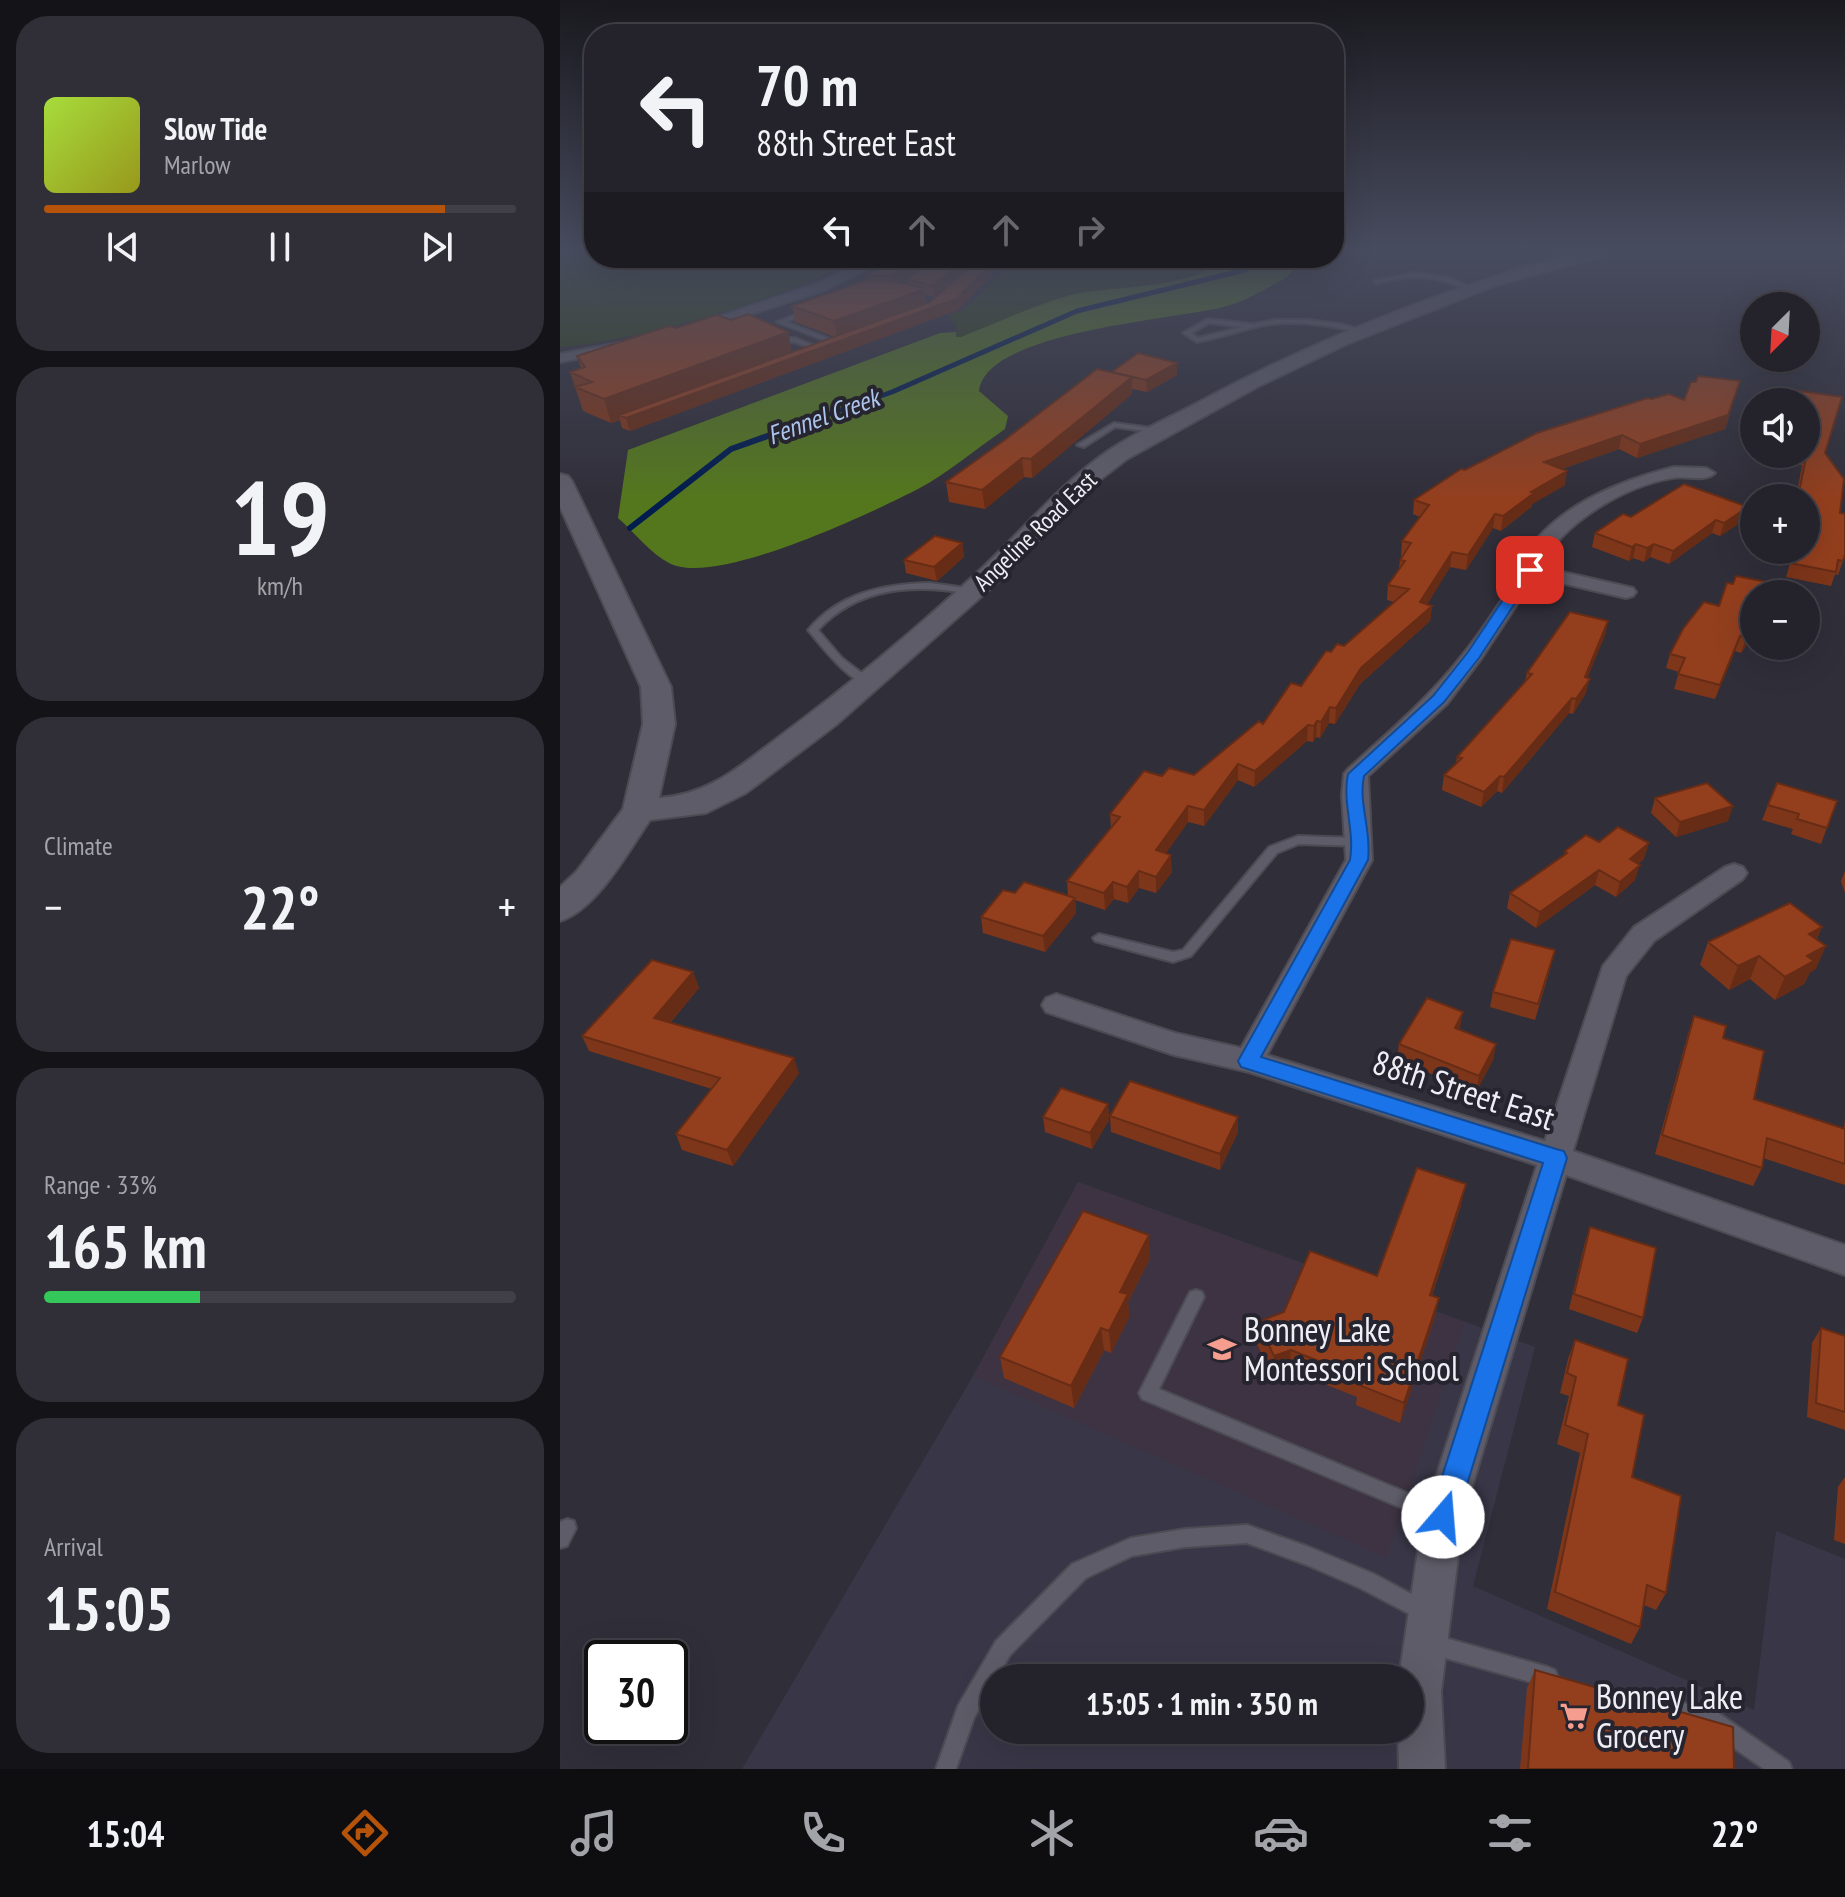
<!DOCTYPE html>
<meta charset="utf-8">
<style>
:root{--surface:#24222b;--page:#302f37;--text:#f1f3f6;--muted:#a3a4a9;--line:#413f47;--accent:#b45309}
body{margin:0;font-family:"PT Sans Narrow",sans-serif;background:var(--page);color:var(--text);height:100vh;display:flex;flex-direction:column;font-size:30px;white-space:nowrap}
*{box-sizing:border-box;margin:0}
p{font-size:26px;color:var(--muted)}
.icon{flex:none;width:44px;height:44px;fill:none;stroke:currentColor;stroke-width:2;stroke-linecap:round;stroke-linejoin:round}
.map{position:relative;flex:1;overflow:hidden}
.drawer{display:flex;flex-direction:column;gap:16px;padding:16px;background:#141318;width:560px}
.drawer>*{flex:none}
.banner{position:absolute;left:24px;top:24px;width:760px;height:244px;border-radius:32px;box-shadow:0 8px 32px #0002,0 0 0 2px var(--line);background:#24222b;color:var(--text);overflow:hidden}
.needle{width:52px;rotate:204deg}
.buttons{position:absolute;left:1180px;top:292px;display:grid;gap:16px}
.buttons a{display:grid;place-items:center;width:80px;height:80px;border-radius:50%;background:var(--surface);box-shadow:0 8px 32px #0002,0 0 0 2px var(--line);font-size:40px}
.speed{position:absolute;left:24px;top:1640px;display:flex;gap:16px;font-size:40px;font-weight:700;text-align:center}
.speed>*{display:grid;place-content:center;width:104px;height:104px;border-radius:50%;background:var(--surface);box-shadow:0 8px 32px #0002,0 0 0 2px var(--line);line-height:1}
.speed .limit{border:4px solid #111;border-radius:12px;background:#fff;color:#111}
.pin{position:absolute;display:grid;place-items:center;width:68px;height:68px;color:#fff;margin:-34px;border-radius:16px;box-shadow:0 4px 12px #0006}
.me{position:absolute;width:88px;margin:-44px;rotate:18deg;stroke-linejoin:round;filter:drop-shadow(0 0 6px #0008)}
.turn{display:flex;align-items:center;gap:28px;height:168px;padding:0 40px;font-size:36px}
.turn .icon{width:104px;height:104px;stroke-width:2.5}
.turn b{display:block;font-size:56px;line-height:68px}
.lanes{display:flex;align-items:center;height:76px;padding:0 40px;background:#0003;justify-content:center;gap:40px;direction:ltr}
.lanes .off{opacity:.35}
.big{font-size:60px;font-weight:700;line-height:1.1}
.drawer .tile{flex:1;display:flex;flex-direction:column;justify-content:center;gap:12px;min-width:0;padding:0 28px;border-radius:32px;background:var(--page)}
.drawer .dial{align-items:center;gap:0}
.dial b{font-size:104px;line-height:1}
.song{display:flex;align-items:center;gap:24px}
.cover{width:96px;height:96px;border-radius:12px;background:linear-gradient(135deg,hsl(80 70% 55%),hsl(60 70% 35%))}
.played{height:8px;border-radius:4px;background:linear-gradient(90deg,var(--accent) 85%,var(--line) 85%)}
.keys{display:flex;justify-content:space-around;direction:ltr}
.heat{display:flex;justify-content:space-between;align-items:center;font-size:44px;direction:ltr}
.charge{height:12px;border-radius:6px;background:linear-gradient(90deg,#34c759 33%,var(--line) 0)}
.trip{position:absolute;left:420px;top:1664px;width:444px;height:80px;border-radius:40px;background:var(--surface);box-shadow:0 8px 32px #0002,0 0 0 2px var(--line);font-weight:700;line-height:80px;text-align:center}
.tab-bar{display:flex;height:128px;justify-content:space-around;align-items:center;background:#0e0e11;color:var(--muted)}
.tab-bar .icon{width:56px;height:56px}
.tab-bar .selected{color:var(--accent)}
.tab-bar b{font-size:36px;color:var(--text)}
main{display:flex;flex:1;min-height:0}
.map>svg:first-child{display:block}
</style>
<main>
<section class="drawer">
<div class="tile">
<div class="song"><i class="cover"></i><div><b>Slow Tide</b><p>Marlow</p></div></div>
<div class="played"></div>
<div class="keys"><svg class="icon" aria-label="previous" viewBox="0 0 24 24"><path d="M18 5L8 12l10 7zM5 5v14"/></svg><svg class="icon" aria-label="pause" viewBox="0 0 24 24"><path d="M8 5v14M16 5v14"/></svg><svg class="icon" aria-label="next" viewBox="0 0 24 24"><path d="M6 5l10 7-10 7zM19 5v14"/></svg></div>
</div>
<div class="tile dial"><b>19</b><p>km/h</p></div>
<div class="tile"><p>Climate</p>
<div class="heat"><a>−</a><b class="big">22°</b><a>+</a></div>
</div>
<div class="tile"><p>Range · 33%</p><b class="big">165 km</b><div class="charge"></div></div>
<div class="tile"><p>Arrival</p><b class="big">15:05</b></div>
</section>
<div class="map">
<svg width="1285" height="1769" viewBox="0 0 1285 1769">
<rect width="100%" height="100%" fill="#302e39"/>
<path fill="#393747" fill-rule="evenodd" d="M518 1182 975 1347 913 1586 1194 1710 1216 1531 1285 1559V1769H182L444 1323ZM434 1678H850V1730H434Z"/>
<path fill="#3e3342" d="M518 1182 905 1322 827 1558 413 1376Z"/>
<path fill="#2f4215" d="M0 251H34V258H297C224 299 84 340 0 347Z
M475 258H657L660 262C627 290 554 285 511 295 480 303 425 336 396 337L397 328 389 315 405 309 443 271Z"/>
<path fill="#54771d" d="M657 258H731L735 266C731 276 723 280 713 285 698 294 680 303 663 307 614 320 426 331 419 391L448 416 445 429C416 449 388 473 358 489 313 512 155 588 109 563 91 554 74 532 58 518L68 450 380 333 396 332V337H401C437 323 474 305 511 295 553 285 627 290 660 262Z"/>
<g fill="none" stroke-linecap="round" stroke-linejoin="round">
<path stroke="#011c4e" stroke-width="5" d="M252 420 332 392 517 311 685 270 700 258"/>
<path stroke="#011c4e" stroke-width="6" d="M70 528 171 449 258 418"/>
<defs>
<path id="lane" d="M854 273 887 277 913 288 910 290C872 276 857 274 817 283L814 281Z
M244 312 249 313 226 322 278 342V344H274L217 322Z
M648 319 693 324 715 320H748L781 324 804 331 801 333C770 325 738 320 705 325 683 329 660 338 637 342L623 333ZM649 323 683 327 638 338 631 333Z
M218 338H235L263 349 260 351 234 342 216 341V339Z
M554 423 600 429 604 431 600 433 555 427 524 447 517 445Z
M370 583 414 589 416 591 411 594C355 584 299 586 258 630L282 658 312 681V685C292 686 260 645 248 630 279 593 323 584 370 583Z
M738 836 798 838 804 842 798 846 739 844 717 853 631 956 613 962 535 941 533 938 539 934 613 952 623 950 709 847Z
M636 1290 642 1292 644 1297 599 1389 886 1509 889 1515 886 1521 880 1524 582 1399 579 1393 582 1387 630 1292Z
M7 1519 14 1521 16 1528 7 1546 0 1548V1522Z
M687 1525 749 1547 814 1574 870 1604 873 1611 870 1618 863 1621 800 1588 747 1565 687 1543 625 1547 572 1556 526 1578 450 1655 437 1678H434V1683L414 1718 396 1769H376L398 1706 436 1641 512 1564 571 1538 625 1529Z
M871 1634 988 1667 995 1670 998 1677 995 1684 988 1687 871 1654 864 1651 861 1644 864 1637Z
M1087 1693 1157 1712 1229 1762 1232 1769H1204L1145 1728 1080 1710 1077 1703 1080 1696Z"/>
<path id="street" d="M314 258H330L263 291 141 330 129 327 253 285Z
M59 343 66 347 64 350 0 362V354Z
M1114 467 1146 468 1155 473C1144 483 1126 475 1112 478 1065 486 1001 523 981 567L1073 588 1076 592 1073 596 1066 598 975 577 921 659 887 704 808 776 812 860 707 1055 985 1141 1043 966 1074 927 1165 867 1174 864 1183 867 1187 873 1183 879 1094 941 1066 976 1013 1151 1285 1245V1275L1006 1175 903 1517 881 1692 885 1769H839L838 1730H850V1678H839L863 1517 977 1165 689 1072 614 1055 486 1012 482 1005 486 998 496 994 615 1033 681 1048 786 860 782 795 784 774 788 769C829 732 870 697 904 653 924 628 942 600 959 572 965 562 968 550 976 540 1009 501 1066 479 1114 467Z"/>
<path id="secondary" d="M1020 251H1048L1046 255 937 285 787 344 699 386 567 459 523 493 439 581 276 725 186 793 146 813 90 820C69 850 37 910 0 921V887L17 871 63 809 83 724 81 687 0 507V474L8 476 12 481 111 687 115 724 99 798C151 794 180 766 220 736 289 685 357 628 420 570 463 530 499 485 548 451 576 432 609 418 639 402 762 336 886 288 1020 251Z"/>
</defs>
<use href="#lane" stroke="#4c4b53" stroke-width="4"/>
<use href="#street" stroke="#4c4b53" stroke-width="4"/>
<use href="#secondary" stroke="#4c4b53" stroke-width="4"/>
<use href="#lane" fill="#5e5c68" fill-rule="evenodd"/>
<use href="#street" fill="#5e5c68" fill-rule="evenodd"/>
<use href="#secondary" fill="#5e5c68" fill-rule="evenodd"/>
</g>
<path fill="#7e361a" d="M409 258 374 297 365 294 366 304 370 302 420 258H448L398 310 70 431 62 428 60 420 51 423 23 411 10 372 21 368 17 356 116 328 171 320 228 332 232 353 275 337 235 322 232 306 306 280 305 276 364 263 340 282 347 284 346 279Z
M552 372 617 375 587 392 572 389V394L472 478 464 477 425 509 389 502 386 482Z
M1176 394 1165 429 1077 458 1059 449 1002 469 1005 485 972 504 971 507 941 531 933 528 906 570 890 567 867 604 872 606 870 621 800 684 775 724 769 723 760 738 756 737 753 742 747 741 694 787 678 780 644 826 628 822 606 853 612 872 596 893 579 888 568 903 554 899 545 910 515 900 516 913 485 952 423 933 421 917 455 893 508 896 507 881 551 827 550 814 602 776 634 775 703 724 741 686 771 652 784 646 834 602 827 600 828 585 839 569 840 560 842 556H841L842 541 860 517 853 514 854 500 905 470 1092 399 1124 400Z
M1265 453 1280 513 1283 561 1278 575 1275 574 1271 586 1226 577 1234 550H1246V498H1236L1242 465H1216L1209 454Z
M1188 507 1184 520 1160 536 1152 533 1109 564 1090 557 1084 562 1073 558 1069 561 1032 547 1035 533 1071 517Z
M402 543 404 557 377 581 346 573 344 560Z
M1173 584 1223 585 1220 594H1194V634L1181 653 1175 651 1155 699 1114 689 1119 672 1106 668 1110 654 1159 606Z
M1048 621 1045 635 1027 678 1026 693 1013 714 1009 713 942 793 937 791 921 807 882 790 884 775 896 764 897 757 965 682 967 673Z
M1095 798 1168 821 1116 837 1091 813Z
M1277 801 1261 844 1231 834 1233 829 1202 820 1208 805Z
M1039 842 1084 859 1078 864 1075 880 1056 897 1035 885 976 928 947 908 950 893 1004 855 1005 851Z
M1285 871V893L1281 881Z
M1262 927 1257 939 1256 969 1250 972 1244 984 1215 1000 1190 979 1169 990 1140 965 1148 942Z
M991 966 975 1020 930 1007 933 992Z
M133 972 139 988 110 1023 239 1073 173 1166 122 1150 116 1134 152 1089 29 1051 22 1036Z
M1134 1016 1163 1038 1194 1099 1284 1128 1285 1118V1185L1203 1158 1202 1168 1193 1186 1095 1154 1128 1034Z
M900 1028 899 1030 936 1044 933 1060 916 1092 837 1060 839 1044Z
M548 1104 549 1120 532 1149 485 1132 483 1117Z
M550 1116 678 1132 660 1170 551 1132Z
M901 1205 872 1296 879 1298 874 1319 840 1423 796 1405 797 1397 729 1370 712 1376 696 1342 698 1322 817 1276Z
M1030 1227 1083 1318 1077 1333 1009 1309 1025 1242Z
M590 1258 568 1302 569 1317 551 1353 544 1350 514 1408 444 1378 440 1357Z
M1261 1328 1285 1336V1430L1247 1417 1252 1343Z
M1015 1340 1058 1405 1072 1477 1106 1593 1096 1610 1084 1605 1080 1627 1071 1644 987 1609 1020 1453 997 1444 1009 1396 1000 1393 1008 1359Z
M1285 1477V1544L1274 1540 1278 1487Z
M975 1670 1174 1769H960L967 1688Z"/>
<path fill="#672c15" d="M356 258H364V263L334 287 332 276Z
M405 258H409L410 265 374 297 373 286Z
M437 258H448L398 310 70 431 66 418 396 299Z
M364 288 366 305 277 338 274 321Z
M228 332 232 354 59 415 60 420 51 423 44 399Z
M617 363V375L587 392 586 380Z
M572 377V394L472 478 471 459Z
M1180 381 1165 429 1077 458 1080 444Z
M1062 435 1059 449 981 476 984 462Z
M462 458 464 477 425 509 422 490Z
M1007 471 1005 485 972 504 971 507 941 531 943 516 971 492Z
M1188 507 1184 520 1160 536 1164 523Z
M935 514 933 528 906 570 908 555Z
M1156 520 1152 533 1109 564 1113 551Z
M402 543 404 557 377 581 374 567Z
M1076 544 1073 558 1069 561 1072 547Z
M1094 544 1090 557 1084 562 1087 548Z
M892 552 890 567 859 618 872 606 870 621 800 684 775 724 776 708 801 668 860 602Z
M1048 621 1045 635 1022 691 1030 679 1026 693 1013 714 1016 699 1025 677Z
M1194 627V634L1181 653 1186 638Z
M1180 636 1175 651 1155 699 1160 685Z
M1012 698 1009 713 942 793 944 777Z
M770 707 769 723 760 738 761 722Z
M757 721 756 737 753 742 754 726Z
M748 725 747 741 694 787 695 771Z
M678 764V780L644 826V810Z
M940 776 937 791 921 807 924 792Z
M628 806V822L596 867V850Z
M1173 806 1168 821 1116 837 1120 822Z
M1089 843 1084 859 1065 875 1070 859Z
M611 855 612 872 596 893V877Z
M1080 865 1075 880 1056 897 1060 882Z
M1039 870 1035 885 976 928 980 912Z
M579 871V888L568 903 567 887Z
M553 882 554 899 545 910 544 893Z
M515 898 516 913 485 952 483 936Z
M1262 927 1252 950 1249 934Z
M1266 946 1256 969 1250 972 1244 984 1215 1000 1225 977 1247 956Z
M1199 956 1190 979 1169 990 1178 966Z
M133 972 139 988 100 1034 94 1018Z
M903 1012 900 1028 892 1044 895 1028Z
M936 1044 933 1060 916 1092 919 1076Z
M234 1058 239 1073 173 1166 167 1150Z
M548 1104 549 1120 532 1149 530 1133Z
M678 1117V1132L660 1170V1154Z
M906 1184 901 1205 865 1316 870 1295Z
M589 1235 590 1258 568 1302 569 1317 551 1353 549 1331 560 1292Z
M879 1298 874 1319 840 1423 844 1403Z
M541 1328 544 1350 514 1408 511 1386Z
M731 1350 729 1370 712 1376 714 1356Z"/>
<path fill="#933f1e" stroke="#672c15" stroke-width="2" d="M339 258H356L332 276H305Z
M373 258H405L373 286 346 279Z
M420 258H437L396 299 66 418 59 415 370 302Z
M307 280 333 281 364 288 362 290 274 321 232 306Z
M188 314 228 332 44 399 15 387 32 382 10 372 25 367 17 356 109 326 116 328 157 315 171 320Z
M578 353 617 363 586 380 552 372Z
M537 369 572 377 471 459 462 458 422 490 386 482 446 439Z
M1138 376 1180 381 1168 415 1080 444 1062 435 984 462 1007 471 971 492 974 493 943 516 935 514 908 555 892 552 860 602 872 606 801 668 776 708 770 707 761 722 757 721 754 726 748 725 695 771 678 764 644 810 628 806 596 850 611 855 596 877 579 871 567 887 553 882 544 893 507 881 560 817 550 814 584 771 602 776 609 768 634 775 699 721 703 724 731 683 741 686 766 651 771 652 777 644 784 646 849 589 828 585 845 561 840 560 851 543 842 541 869 505 854 500 901 469 905 470 977 433 1088 398 1092 399 1109 394 1124 400 1131 382H1136Z
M1227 389 1282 397 1265 453 1284 479 1280 513 1285 514V554L1283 561 1278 560 1276 572 1230 563 1234 550H1246V509L1249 499 1238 497 1247 453 1246 402H1223Z
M1124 484 1188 507 1164 523 1156 520 1113 551 1094 544 1087 548 1076 544 1072 547 1035 533 1063 514 1071 517Z
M375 536 402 543 374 567 344 560Z
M1176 576 1223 585 1217 594H1194V627L1186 638 1180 636 1160 685 1118 674 1125 658 1110 654 1123 629 1144 602 1159 606 1167 583 1173 584Z
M1010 612 1048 621 1025 677 1030 679 1016 699 1012 698 944 777 940 776 924 792 884 775 902 758 897 757 972 674 967 673Z
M1147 783 1173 806 1120 822 1095 798Z
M1217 783 1277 801 1267 828 1237 819 1239 814 1208 805Z
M1058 827 1089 843 1070 859 1080 865 1060 882 1039 870 980 912 950 893 1007 853 1005 851 1026 835 1039 842Z
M464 882 515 898 483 936 421 917 443 890 455 893Z
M1230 903 1262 927 1249 934 1266 946 1247 956 1254 961 1225 977 1199 956 1178 966 1148 942Z
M951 939 995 950 978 1004 933 992Z
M92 960 133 972 94 1018 234 1058 167 1150 116 1134 160 1078 22 1036Z
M867 998 903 1012 895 1028 936 1044 919 1076 839 1044Z
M1134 1016 1166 1026 1163 1038 1204 1051 1194 1099 1285 1129V1164L1207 1138 1202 1168 1102 1135Z
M570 1081 678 1117 660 1154 550 1116Z
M501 1088 548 1104 530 1133 483 1117Z
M857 1168 906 1184 870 1295 879 1298 844 1403 799 1385 802 1378 731 1350 714 1356 698 1322 724 1312 750 1251 817 1276Z
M523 1211 589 1235 560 1292 568 1294 549 1331 541 1328 511 1386 440 1357Z
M1030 1227 1096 1248 1083 1318 1014 1294Z
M1261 1328 1285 1336V1412L1256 1403Z
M1015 1340 1068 1359 1058 1405 1084 1415 1072 1477 1121 1496 1106 1593 1087 1585 1080 1627 995 1592 1028 1434 1005 1425 1016 1377 1007 1373Z
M975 1670 1173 1727 1174 1769H968Z"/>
<linearGradient id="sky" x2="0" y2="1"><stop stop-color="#1a191f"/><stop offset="0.5" stop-color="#484c5f"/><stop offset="1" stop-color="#484c5f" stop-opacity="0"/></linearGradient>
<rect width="1285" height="499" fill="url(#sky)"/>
<path fill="#1a73e8" stroke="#114b97" stroke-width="2" d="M965 567 977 570 919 658 884 702 804 776C798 803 812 831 808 860L701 1057 996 1149 1004 1151 1007 1158 897 1517 893 1526 883 1531 873 1526 869 1517 983 1163 681 1067 678 1061 790 860C795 831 782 802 788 774L873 696 908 652Z"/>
<defs>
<symbol id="school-bare" viewBox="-9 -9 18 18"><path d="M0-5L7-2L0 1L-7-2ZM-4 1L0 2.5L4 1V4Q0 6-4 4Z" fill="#f59d8f" stroke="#26252f" stroke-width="2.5" paint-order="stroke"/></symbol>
<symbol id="supermarket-bare" viewBox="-9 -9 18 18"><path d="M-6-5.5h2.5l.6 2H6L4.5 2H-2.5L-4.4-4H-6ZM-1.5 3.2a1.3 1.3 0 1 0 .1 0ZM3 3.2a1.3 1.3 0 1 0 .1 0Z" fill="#f59d8f" stroke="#26252f" stroke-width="2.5" paint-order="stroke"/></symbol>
</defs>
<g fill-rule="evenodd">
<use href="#school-bare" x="642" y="1329" width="40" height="40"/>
<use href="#supermarket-bare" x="994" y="1696" width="40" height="40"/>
</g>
<g text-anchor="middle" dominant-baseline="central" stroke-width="8" stroke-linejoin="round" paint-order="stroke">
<g font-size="24" fill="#efeef5" stroke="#26252f">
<text transform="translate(475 531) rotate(-44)">Angeline Road East</text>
</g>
<g font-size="26" font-style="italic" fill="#adc5ec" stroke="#26252f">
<text transform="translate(263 416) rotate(-20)">Fennel Creek</text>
</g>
<g font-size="34" fill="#efeef5" stroke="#26252f">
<text transform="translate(904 1089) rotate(18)">88th Street East</text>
</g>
<g font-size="34" fill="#efeef5" stroke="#26252f" text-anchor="start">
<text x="684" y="1329">Bonney Lake<tspan x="684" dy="39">Montessori School</tspan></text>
<text x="1036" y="1696">Bonney Lake<tspan x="1036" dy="39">Grocery</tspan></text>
</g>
</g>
</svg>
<div class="buttons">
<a><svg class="needle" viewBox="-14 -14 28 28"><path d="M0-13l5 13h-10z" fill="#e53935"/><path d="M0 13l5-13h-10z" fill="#a3a4a9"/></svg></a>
<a><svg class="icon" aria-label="sound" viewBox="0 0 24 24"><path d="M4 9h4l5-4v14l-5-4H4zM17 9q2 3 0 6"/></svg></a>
<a>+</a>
<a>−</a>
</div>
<div class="speed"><div class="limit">30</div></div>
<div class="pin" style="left:970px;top:570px;background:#d93025"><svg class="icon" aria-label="arrive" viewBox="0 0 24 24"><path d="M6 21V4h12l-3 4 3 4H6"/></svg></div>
<svg class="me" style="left:883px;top:1517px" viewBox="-20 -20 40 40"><circle r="19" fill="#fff"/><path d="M0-13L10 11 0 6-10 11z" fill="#1a73e8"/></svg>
<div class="trip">15:05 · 1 min · 350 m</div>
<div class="banner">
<div class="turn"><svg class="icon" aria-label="left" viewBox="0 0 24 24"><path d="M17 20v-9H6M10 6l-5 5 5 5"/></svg><div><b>70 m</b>88th Street East</div></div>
<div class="lanes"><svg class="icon" aria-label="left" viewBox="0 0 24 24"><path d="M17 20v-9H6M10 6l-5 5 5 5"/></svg><svg class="icon off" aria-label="ahead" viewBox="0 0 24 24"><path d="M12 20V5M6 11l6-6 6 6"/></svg><svg class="icon off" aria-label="ahead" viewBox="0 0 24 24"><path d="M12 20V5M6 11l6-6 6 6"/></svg><svg class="icon off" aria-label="right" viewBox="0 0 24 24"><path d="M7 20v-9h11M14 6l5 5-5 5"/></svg></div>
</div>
</div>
</main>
<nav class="tab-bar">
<b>15:04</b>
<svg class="icon selected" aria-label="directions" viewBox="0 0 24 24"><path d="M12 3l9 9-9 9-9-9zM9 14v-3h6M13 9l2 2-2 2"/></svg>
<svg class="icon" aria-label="music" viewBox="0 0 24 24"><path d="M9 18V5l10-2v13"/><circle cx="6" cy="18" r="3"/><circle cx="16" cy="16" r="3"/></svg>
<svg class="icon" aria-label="phone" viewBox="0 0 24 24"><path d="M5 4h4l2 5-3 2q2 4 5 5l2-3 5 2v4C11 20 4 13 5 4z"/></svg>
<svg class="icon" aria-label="climate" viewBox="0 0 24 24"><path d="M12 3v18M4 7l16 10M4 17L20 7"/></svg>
<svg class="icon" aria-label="car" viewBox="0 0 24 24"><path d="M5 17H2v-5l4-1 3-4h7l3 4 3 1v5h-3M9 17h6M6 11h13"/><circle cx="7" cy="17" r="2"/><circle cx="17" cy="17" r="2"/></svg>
<svg class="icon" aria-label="filters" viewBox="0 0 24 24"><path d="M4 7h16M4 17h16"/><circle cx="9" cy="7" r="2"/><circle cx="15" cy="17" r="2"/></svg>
<b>22°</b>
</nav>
